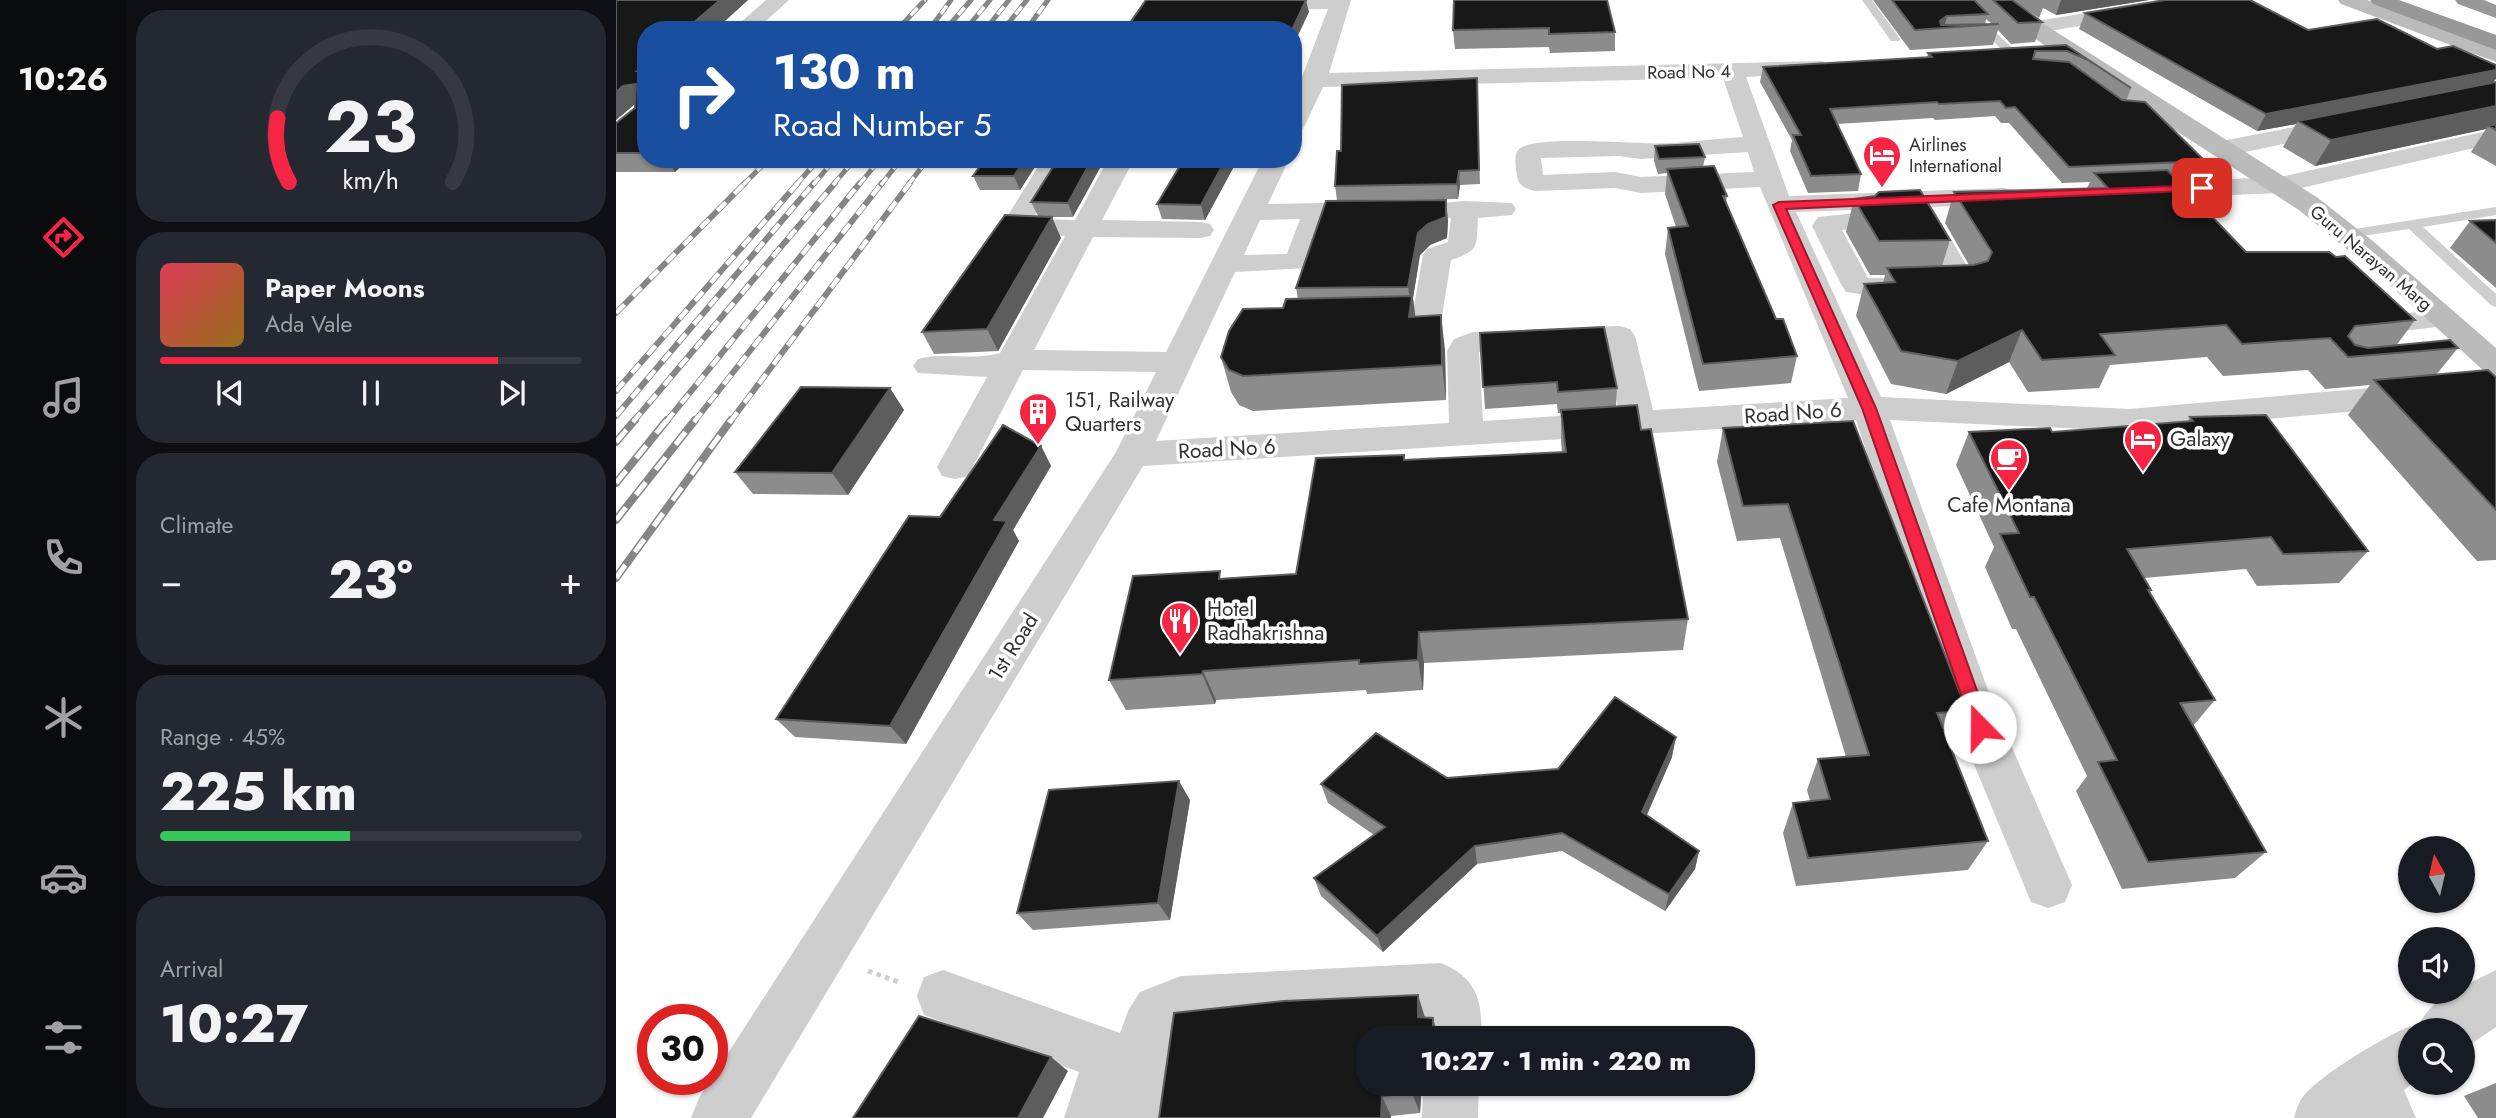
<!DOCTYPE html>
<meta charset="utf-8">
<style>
:root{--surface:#171b24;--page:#242831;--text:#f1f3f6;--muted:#9ea1a6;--line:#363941;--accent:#f62544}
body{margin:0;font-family:Jost,sans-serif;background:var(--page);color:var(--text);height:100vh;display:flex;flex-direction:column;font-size:26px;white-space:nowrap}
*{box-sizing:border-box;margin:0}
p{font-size:23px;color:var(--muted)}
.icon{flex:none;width:38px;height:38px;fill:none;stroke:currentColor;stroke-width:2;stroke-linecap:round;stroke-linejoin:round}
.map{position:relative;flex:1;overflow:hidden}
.drawer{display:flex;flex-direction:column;gap:10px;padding:10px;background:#0d0f14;width:490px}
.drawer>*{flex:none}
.top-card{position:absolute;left:21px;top:21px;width:665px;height:147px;border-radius:28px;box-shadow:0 2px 5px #0004;background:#1a4fa0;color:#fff;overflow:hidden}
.needle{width:46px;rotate:352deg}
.fabs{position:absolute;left:1782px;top:836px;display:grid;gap:14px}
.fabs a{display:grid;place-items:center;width:77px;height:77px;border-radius:50%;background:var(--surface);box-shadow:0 2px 5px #0004;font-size:35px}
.speed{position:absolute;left:21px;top:1004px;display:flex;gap:14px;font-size:35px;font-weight:700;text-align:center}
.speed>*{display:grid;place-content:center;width:91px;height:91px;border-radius:50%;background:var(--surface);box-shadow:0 2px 5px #0004;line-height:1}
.speed .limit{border:10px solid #d22;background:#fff;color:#111}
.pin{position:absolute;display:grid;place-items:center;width:60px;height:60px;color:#fff;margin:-30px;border-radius:14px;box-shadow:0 4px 10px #0006}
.me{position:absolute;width:77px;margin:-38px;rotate:338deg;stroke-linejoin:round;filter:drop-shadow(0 0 5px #0008)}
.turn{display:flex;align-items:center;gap:24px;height:147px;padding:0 21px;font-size:32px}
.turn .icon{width:91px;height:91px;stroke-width:2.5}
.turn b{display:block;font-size:49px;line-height:60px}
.big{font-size:52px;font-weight:800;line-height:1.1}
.drawer .card{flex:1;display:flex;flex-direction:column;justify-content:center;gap:10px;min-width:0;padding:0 24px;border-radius:28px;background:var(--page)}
.drawer .dial{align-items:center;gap:0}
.dial svg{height:182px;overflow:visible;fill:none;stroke:var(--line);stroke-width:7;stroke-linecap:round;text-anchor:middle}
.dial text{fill:var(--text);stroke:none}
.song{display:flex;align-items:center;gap:21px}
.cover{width:84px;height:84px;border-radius:10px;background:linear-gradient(135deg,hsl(350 70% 55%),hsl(40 70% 35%))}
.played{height:7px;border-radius:4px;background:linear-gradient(90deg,var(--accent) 80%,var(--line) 80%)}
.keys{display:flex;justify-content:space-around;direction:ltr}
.heat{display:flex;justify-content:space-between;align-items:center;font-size:38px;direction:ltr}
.charge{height:10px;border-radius:5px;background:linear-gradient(90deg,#34c759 45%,var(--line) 0)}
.trip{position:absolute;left:740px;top:1026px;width:399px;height:70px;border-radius:28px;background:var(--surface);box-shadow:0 2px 5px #0004;font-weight:800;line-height:70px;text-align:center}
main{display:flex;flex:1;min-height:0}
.menu{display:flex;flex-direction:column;width:126px;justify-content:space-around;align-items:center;background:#090b0e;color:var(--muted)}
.menu .icon{width:49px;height:49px}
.menu .selected{color:var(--accent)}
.menu b{font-size:32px;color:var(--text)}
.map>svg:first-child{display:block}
</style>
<main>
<nav class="menu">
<b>10:26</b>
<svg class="icon selected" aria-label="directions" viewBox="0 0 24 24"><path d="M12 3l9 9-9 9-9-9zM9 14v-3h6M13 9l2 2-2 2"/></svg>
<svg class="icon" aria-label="music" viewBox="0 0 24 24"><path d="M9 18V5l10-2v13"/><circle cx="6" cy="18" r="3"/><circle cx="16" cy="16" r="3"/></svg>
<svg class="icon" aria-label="phone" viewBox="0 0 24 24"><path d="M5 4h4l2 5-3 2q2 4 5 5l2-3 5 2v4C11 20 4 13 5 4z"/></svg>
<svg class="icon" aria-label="climate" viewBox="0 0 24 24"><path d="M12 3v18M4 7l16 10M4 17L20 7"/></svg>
<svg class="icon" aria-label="car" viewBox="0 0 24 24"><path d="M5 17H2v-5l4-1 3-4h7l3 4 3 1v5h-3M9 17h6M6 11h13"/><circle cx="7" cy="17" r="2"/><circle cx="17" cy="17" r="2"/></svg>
<svg class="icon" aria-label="filters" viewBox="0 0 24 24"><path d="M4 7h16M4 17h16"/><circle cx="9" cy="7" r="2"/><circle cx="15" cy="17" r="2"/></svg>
</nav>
<section class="drawer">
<div class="card dial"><svg viewBox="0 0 100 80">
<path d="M14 69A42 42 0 1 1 86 69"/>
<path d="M14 69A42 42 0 0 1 9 41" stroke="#f62544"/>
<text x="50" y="56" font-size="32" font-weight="700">23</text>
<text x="50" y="72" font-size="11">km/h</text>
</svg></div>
<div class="card">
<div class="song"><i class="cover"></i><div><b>Paper Moons</b><p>Ada Vale</p></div></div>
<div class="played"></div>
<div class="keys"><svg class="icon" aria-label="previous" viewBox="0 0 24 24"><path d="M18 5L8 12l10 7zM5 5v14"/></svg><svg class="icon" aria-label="pause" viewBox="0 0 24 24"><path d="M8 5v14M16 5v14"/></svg><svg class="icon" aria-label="next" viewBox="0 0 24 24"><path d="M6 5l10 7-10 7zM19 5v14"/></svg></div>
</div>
<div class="card"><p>Climate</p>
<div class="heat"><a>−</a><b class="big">23°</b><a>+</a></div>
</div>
<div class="card"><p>Range · 45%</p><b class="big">225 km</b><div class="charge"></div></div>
<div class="card"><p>Arrival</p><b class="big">10:27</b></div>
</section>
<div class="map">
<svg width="1880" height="1118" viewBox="0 0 1880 1118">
<rect width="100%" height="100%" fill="#fff"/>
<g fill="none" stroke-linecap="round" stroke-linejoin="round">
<path stroke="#cecece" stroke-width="5" stroke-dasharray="4.5 4.5" stroke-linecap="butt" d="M252 971 283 982"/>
<path fill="#cecece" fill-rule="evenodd" d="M1246 0H1256L1284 39 1283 41H1275Z
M1336 0H1347L1399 51V55H1391Z
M1880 207V215L1807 227 1880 294V307L1875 305 1793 229 1732 238 1725 234 1732 230Z"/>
<path fill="#cecece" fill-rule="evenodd" d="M150 0H173L140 30H116Z
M630 0H735L713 73 1207 61 1210 66 1199 73 1130 77 1173 196 1388 188 1397 190 1401 196 1397 202 1388 204 1316 207 1362 285 1358 291 1347 294 1271 298 1230 292 1226 286 1196 226 1202 217 1240 213 1250 215 1254 221 1250 227 1226 230 1252 278 1328 277 1289 208 1180 212 1265 397 1513 409 1880 377V399L1513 431 1274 420 1377 704 1456 885 1449 902 1432 908 1415 902 1333 704 1240 420 527 466 135 1118H75L83 1098 500 452 540 372 407 370 352 476 339 479 326 476 321 467 371 377 302 373 297 366 302 359C329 352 357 361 384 353L449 236 395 233 389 220 427 159H453L417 219 459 220 492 159H518L486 220 584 222 594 224 598 230 594 236 584 238 477 237 418 350 550 352 647 159H673L652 204 759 202 769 204 773 210 769 216 712 219 692 268 619 272 540 441 833 423 831 351 838 339 857 332 1003 326 1014 329 1019 336 1037 410 1232 398 1144 187 1025 193 999 188 919 191C910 189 902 186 901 175 900 167 897 155 903 149 918 136 1003 143 1025 143 1058 145 1093 139 1127 137L1107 78 707 87 689 125 686 130 677 132V100L712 9 638 10 631 8 628 4ZM1132 152 1138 172 1025 177 999 172 927 175 925 158 1003 156 1025 159ZM684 219 671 254 628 255 644 220ZM989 346 1003 412 867 421 863 352Z
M1549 0H1597L1587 6 1415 34 1404 28 1415 22Z
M1724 118 1733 120 1736 125 1733 130 1606 157 1597 154 1593 149 1597 144 1606 141Z
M1880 129V143L1664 193 1518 199 1509 197 1505 191 1509 185 1518 183 1664 177Z
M849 201 896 203 900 209 896 215 862 218C860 247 864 250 835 260L826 316C813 336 771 333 749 328L745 321 749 314 797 311 807 255 811 249 832 242 835 218 813 216 809 210 813 204Z
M1827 309 1838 311 1842 318 1838 325 1769 333 1758 331 1754 324 1758 317Z
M825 963C861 978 867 1001 865 1038H811L812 1016 565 1028 557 1037 542 1118H448L463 1072 308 1015 301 996 308 977 327 970 504 1033 513 1009 524 992 565 976Z
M1880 970V1027L1846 1050V1031H1794V1083H1797L1788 1090 1800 1118H1678C1680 1112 1682 1103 1686 1098 1702 1076 1768 1037 1794 1026L1801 1029C1808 1012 1826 992 1846 992V987Z
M807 1083H863L862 1118H806Z"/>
<path fill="#bbb" fill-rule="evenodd" d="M1366 0H1390L1702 198 1758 242 1880 348V375L1869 372 1765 277 1683 210 1439 53Z
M1722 0H1751L1880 47V62L1725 4Z"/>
<path fill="#989898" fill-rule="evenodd" d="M1754 0H1783L1880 35V50L1757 4Z
M1839 0H1868L1880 5V18L1842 4Z"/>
<defs>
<path id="rail-far2" d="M281 30 309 0
M313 30 335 0
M329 30 355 0
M349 30 374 0
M369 30 393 0
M387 30 411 0
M410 30 432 0
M127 185 153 159
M180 185 203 159
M197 185 219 159
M217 185 239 159
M243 185 264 159
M265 185 285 159
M292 185 312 159"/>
<path id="rail-far1" d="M0 313 129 183
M0 391 182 183
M0 416 198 183
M17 422 219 183
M50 422 244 183
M78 422 266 183
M114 422 294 183"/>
<path id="rail" d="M0 442 19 420
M0 483 51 420
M0 520 79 420
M0 578 115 420"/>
</defs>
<use href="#rail-far2" stroke="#868686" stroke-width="5"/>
<use href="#rail-far1" stroke="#868686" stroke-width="6"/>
<use href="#rail" stroke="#868686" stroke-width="8"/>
<use href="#rail-far2" stroke="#fff" stroke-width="3.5" stroke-dasharray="10" stroke-linecap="butt"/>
<use href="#rail-far1" stroke="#fff" stroke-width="4.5" stroke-dasharray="12" stroke-linecap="butt"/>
<use href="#rail" stroke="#fff" stroke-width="5" stroke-dasharray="16" stroke-linecap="butt"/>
</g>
<path fill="#8c8c8c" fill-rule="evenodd" d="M0 0H132L99 30H30V159H72L59 172H0V123L19 108V104L0 120Z
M838 0 999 32V51L934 53 933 47 839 49 837 30Z
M1257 0H1533L1440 15 1427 8 1423 18 1405 6 1426 22 1419 42 1395 44 1382 30 1377 45 1294 50ZM1370 19 1376 24H1369Z
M1469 13 1692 30 1877 82H1880V166L1855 152 1870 129 1699 166 1667 147 1680 124 1641 131 1463 29Z
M1450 45 1515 88 1510 101 1589 161 1581 178H1559L1630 252 1799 320 1780 346 1842 348 1820 375 1880 377V560L1861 561 1732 415 1754 385 1709 389 1692 370 1607 376 1591 357 1494 365 1483 388 1412 392 1393 362 1330 394 1275 384 1240 316 1248 284 1267 283 1269 275H1254L1230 232 1238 199 1334 240 1326 266 1353 265 1329 223 1338 192 1471 188 1474 182 1446 183 1393 123H1385L1379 116 1319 120 1317 118 1221 124 1245 174 1242 191 1192 193 1174 151 1176 140 1144 82 1147 67 1311 58 1312 53Z
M861 78 864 184 844 185 842 199 737 200H830L832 221 831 238 814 245 804 255 797 298 799 316 829 350 830 400 637 411 623 405 615 392 605 357 667 308 682 299 680 288 721 200 719 186 725 151Z
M1039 146 1089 157 1087 167 1111 196 1110 202 1160 319 1181 356 1175 383 1083 391 1049 254 1052 228 1060 227 1049 194 1051 173 1042 174 1038 161Z
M424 159 404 190H364L357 176Z
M442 159 457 217H424L445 238 382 351 318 354 306 332 422 216 415 202Z
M568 159H622L589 220 546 219 541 204Z
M1880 220V288L1834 248 1854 221Z
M864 333 1001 388 1000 406 1025 430 1072 619 1067 650 808 663 807 690 751 694 750 690 600 700 599 704 510 710 493 680 607 578 680 574 789 460 946 453 945 442V413H942L941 404 869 409Z
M288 410 232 495 137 494 119 472Z
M1574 417 1752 551 1723 583 1641 586 1630 569 1528 578 1535 590 1534 593 1599 700 1577 726 1650 852 1619 878 1506 889 1460 791 1471 776 1400 629H1396L1369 567 1378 547 1340 465 1353 432H1436L1572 421Z
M1107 428 1351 711 1334 743H1333L1372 841 1352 870 1180 886 1167 833 1177 803 1194 801 1191 790 1202 759 1230 757 1164 538 1121 541 1101 462Z
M425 446 435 466 397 530 403 541 290 744 179 737 160 719 324 517Z
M1056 757 1031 815 1083 851 1079 869 1049 911 946 851 861 864 767 952 705 896 698 878 758 835 712 803 705 784 831 778 942 769Z
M574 800 554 920 417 930 401 913Z
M802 995 809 1017 817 1018 822 1038H752V1083H806L804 1113 775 1116V1118H543Z
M1880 1083V1118H1862L1848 1096Z"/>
<path fill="#5d5d5d" d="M104 0H132L99 30H69Z
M690 0 693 12 678 44 680 53 677 58V30H676Z
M1445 0H1533L1440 15Z
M1331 16 1328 28H1322L1324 21Z
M30 64V84L21 71Z
M1880 70V79L1875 85 1682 121 1680 124 1641 131 1650 114Z
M20 84 19 104 0 120V92L7 86Z
M1880 106V127L1873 126 1870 129 1699 166 1715 140Z
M51 159H72L59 172Z
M409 159H424L404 190 398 176Z
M476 159H489L457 217 452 203Z
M610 159H622L589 220 585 205Z
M843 171 844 185 842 199 841 184Z
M830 200 832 221 831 238 814 245 804 255 797 298 801 330 793 317 795 306 792 287 802 233Z
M436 217 445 238 382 351 371 329Z
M825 315 829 350 830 400 826 365Z
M1406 330 1393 362 1330 394 1342 361Z
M274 388 288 410 232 495 216 473Z
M425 446 435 466 397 530 403 541 290 744 274 726 378 520Z
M803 632 808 663 807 690 802 660Z
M587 671 600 700 599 704 586 674Z
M1060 737 1056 757 1024 830 1026 812Z
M563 781 574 800 554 920 542 903Z
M859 846 861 864 767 952 761 936Z
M1083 851 1079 869 1049 911 1053 894Z
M802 995 809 1019 802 1017Z
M817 1018 822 1038H817Z
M435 1057 452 1071 427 1118H402Z
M797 1083H806L804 1113 796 1093Z
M766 1096 775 1116V1118H765Z"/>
<path fill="#181818" stroke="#5d5d5d" stroke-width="2" d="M0 0H104L69 30H30V64L21 71H30V153H0V123L19 108 20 84 7 86 0 92Z
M530 0H690L676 30H509Z
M838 0H991L999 32 933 34V28L837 30Z
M1276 0H1358L1372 14 1331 16 1324 21 1325 25 1383 24 1299 30Z
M1377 0H1396L1426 22 1402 23Z
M1549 0H1634L1692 30 1761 19 1821 49 1837 46 1880 65V70L1650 114 1469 13Z
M1450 45 1515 88 1472 60 1451 51H1419L1417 59 1453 62 1506 100 1529 102 1589 161 1453 167 1399 107 1390 108 1384 101 1323 104 1321 102 1214 109 1245 174 1195 176 1177 135H1185L1147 67 1316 57 1312 53Z
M861 78 863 170 843 171 841 184 719 186 721 151H725L726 85Z
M1880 82V106L1715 140 1682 121Z
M1880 124V130L1873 126Z
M1083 144 1089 157 1043 159 1039 146Z
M369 159H409L398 176H357Z
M442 159H476L452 203 415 202Z
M568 159H610L585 205 541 204Z
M1098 166 1111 196H1107L1160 319H1167L1181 356 1087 364 1052 228 1072 226 1051 169Z
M1551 170 1630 252H1713L1720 257 1729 256 1799 320 1739 326 1732 336 1739 345 1752 348 1834 340 1842 348 1732 357 1714 338 1626 344 1610 325 1484 334 1499 355 1426 360 1406 330 1342 361 1285 351 1248 284 1279 282 1271 268 1358 265 1372 261 1376 252 1338 192 1492 188 1478 173Z
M1304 190 1334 240 1263 241 1238 199 1259 196 1263 192Z
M830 200V217L812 224 802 233 792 287 680 288 710 201Z
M389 215 436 217 371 329 306 332Z
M1880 220V243L1854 221Z
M796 296 793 317 825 315 826 365 627 376 613 370 605 357 613 331 627 309 667 308 670 299Z
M988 327 1001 388 942 392 941 382 867 387 864 333Z
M1872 370 1880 377V510L1758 380Z
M185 387 274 388 216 473 119 472Z
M1021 405 1025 430 1035 429 1072 619 803 632 802 660 743 664V660L587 671 586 674 493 680 517 576 604 571 603 579 680 574 700 458 788 455V460L950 452 945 410Z
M1650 415 1752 551 1667 554 1655 537 1511 549 1535 590H1532L1599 700 1564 703 1650 852 1532 862 1482 762 1501 760 1418 597H1414L1384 534 1403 533 1353 432 1434 428 1436 432 1577 421 1574 417Z
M1237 421 1351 711 1321 713 1372 841 1192 858 1177 803 1214 799 1202 759 1253 755 1172 504 1127 506 1107 428Z
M387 425 425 446 378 520 391 521 274 726 160 719 293 516 324 517Z
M999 697 1060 737 1026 812 1083 851 1053 894 946 833 859 846 761 936 698 878 769 827 705 784 760 733 831 778 942 769Z
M563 781 542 903 401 913 433 790Z
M802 995V1017L817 1018V1038H752V1083H797L796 1093 766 1096 765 1118H543L558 1013 668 1001Z
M303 1016 435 1057 402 1118H237Z"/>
<path fill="#f62544" stroke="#a0182c" stroke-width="2" d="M1586 185 1590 186V190L1170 209 1260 408 1374 727 1371 732H1358L1246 408 1157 205 1163 202Z"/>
<defs>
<symbol id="hotel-pin" viewBox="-11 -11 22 30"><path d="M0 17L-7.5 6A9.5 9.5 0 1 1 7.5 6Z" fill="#f62544" stroke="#fff"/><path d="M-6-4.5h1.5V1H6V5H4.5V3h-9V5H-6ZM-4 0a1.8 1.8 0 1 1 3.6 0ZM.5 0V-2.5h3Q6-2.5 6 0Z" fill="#fff"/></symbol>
<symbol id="building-pin" viewBox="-11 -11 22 30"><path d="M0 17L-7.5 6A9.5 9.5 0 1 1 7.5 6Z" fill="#f62544" stroke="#fff"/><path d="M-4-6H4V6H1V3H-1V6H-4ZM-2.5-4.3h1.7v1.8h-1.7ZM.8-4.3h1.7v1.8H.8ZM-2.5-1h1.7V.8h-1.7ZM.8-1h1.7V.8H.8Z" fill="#fff"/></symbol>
<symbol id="cafe-pin" viewBox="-11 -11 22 30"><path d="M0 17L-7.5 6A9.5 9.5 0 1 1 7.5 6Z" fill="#f62544" stroke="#fff"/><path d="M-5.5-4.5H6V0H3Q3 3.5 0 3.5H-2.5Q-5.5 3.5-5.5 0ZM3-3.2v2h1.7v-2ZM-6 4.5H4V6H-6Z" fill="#fff"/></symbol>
<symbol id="restaurant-pin" viewBox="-11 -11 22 30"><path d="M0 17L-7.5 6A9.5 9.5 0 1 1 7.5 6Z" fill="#f62544" stroke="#fff"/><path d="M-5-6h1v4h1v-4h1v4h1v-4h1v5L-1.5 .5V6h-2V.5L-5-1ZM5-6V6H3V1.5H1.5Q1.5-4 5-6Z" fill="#fff"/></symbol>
</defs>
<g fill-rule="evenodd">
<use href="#hotel-pin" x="1244" y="133" width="44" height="60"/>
<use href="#building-pin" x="400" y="390" width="44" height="60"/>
<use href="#hotel-pin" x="1505" y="417" width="44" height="60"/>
<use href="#cafe-pin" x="1371" y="436" width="44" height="60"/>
<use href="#restaurant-pin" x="542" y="599" width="44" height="60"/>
</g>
<g text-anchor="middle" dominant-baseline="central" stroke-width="7" stroke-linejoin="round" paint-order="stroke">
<g font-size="18" fill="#313131" stroke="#fff">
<text transform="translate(1073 72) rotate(-1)">Road No 4</text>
<text transform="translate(1755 258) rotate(40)">Guru Narayan Marg</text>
</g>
<g font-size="18" fill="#313131" stroke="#fff" text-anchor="start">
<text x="1293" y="145">Airlines<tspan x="1293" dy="21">International</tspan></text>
</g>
<g font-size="21" fill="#313131" stroke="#fff" text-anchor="start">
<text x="449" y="400">151, Railway<tspan x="449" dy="24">Quarters</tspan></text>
<text x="1554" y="439">Galaxy</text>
<text x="1393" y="505" text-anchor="middle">Cafe Montana</text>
<text x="591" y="609">Hotel<tspan x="591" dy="24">Radhakrishna</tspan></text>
</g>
<g font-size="21" fill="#313131" stroke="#fff">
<text transform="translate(1177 413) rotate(-4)">Road No 6</text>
<text transform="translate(611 449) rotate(-3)">Road No 6</text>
<text transform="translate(397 647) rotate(-58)">1st Road</text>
</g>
</g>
</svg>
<div class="fabs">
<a><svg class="needle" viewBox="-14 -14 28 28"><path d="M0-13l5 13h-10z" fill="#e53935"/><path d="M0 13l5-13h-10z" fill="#9ea1a6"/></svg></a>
<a><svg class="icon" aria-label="sound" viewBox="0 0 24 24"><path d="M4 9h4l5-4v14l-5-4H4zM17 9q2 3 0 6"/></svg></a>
<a><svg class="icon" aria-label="search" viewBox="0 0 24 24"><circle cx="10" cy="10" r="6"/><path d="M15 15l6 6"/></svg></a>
</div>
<div class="speed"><div class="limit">30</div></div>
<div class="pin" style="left:1586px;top:188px;background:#d93025"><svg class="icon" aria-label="arrive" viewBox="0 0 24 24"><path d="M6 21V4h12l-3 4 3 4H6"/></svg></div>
<svg class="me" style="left:1364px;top:727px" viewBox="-20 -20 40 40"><circle r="19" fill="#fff"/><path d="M0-13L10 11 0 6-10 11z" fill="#f62544"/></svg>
<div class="trip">10:27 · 1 min · 220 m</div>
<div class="top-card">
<div class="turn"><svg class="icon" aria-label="right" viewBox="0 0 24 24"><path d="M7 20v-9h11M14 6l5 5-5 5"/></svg><div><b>130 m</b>Road Number 5</div></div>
</div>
</div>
</main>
